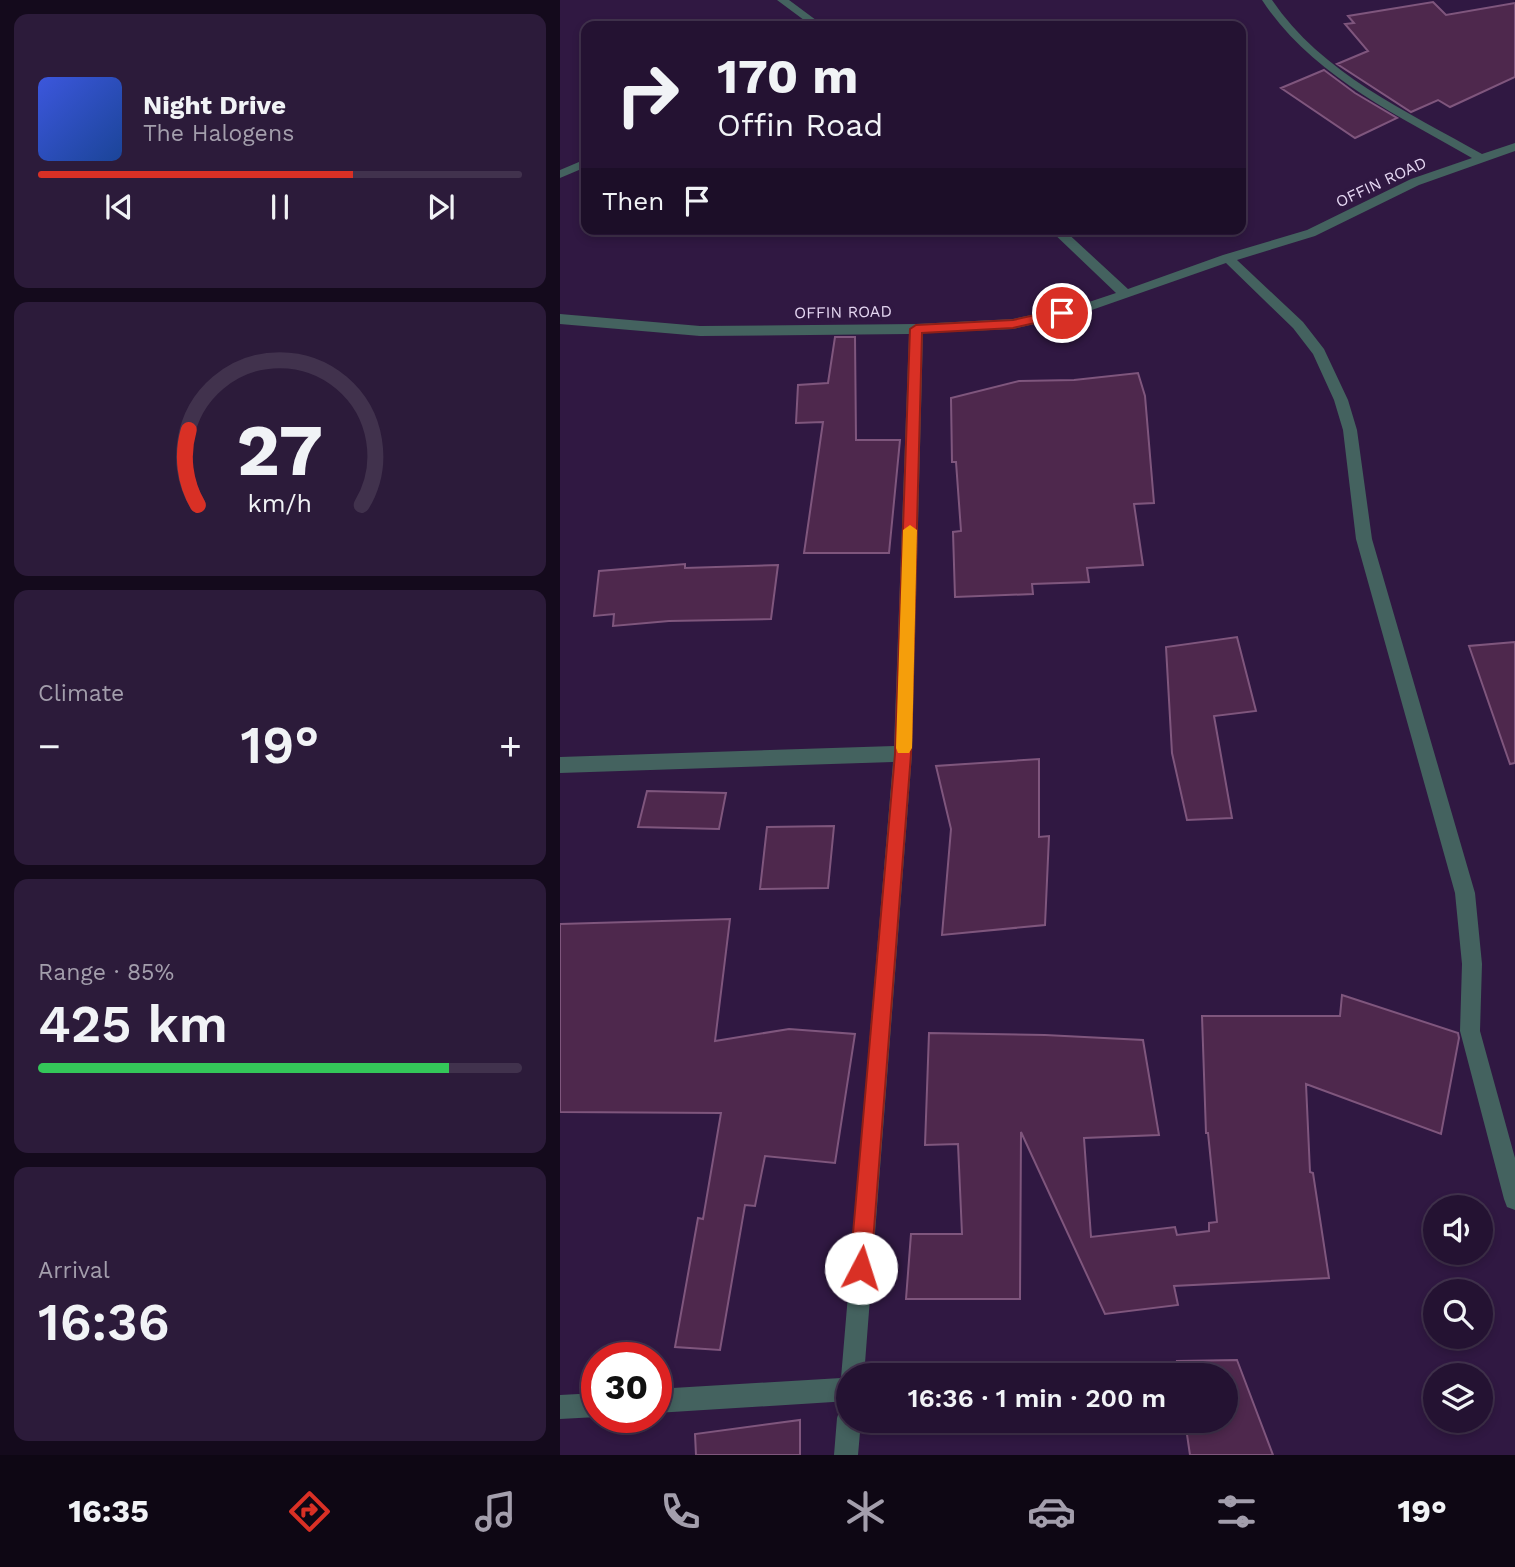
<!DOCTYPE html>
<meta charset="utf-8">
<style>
:root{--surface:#241232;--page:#2c1b3a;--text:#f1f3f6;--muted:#a39eac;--line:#41324d;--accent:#d93025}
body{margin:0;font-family:"Work Sans",sans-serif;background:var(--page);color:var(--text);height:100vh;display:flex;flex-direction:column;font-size:26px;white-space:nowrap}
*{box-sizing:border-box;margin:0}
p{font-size:23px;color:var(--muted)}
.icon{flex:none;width:38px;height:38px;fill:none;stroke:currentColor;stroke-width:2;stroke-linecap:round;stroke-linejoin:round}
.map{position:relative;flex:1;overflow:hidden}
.details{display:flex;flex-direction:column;gap:14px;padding:14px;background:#140a1c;width:560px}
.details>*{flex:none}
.top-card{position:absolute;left:21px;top:21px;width:665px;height:214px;border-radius:14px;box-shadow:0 4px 10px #0003,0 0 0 2px var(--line);background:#241232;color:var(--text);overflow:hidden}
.fabs{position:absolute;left:863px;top:1195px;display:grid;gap:14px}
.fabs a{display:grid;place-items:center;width:70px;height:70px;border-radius:50%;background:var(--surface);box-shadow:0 4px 10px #0003,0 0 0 2px var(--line);font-size:35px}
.speed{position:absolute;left:21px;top:1342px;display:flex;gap:14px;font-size:35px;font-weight:700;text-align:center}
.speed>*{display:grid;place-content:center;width:91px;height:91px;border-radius:50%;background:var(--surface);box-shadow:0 4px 10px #0003,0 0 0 2px var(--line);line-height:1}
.speed .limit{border:10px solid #d22;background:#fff;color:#111}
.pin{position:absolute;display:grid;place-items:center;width:60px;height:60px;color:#fff;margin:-30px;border:4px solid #fff;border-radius:50%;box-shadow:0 2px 7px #0007}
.me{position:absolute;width:77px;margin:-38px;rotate:5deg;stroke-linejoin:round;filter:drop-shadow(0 0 5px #0008)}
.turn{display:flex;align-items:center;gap:24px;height:147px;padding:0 21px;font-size:32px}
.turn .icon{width:91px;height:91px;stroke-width:2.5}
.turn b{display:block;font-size:49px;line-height:60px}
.then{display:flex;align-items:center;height:66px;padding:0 21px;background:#0003;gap:14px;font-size:26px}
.big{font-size:52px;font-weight:600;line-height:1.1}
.details .widget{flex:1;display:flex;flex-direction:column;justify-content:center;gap:10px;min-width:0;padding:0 24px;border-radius:14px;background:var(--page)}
.details .dial{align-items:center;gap:0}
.dial svg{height:182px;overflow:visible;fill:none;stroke:var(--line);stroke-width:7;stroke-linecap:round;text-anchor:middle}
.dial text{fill:var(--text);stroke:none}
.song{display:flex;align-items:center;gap:21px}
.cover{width:84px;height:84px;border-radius:10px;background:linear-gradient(135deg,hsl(230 70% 55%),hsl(220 70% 35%))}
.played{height:7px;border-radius:4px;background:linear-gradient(90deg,var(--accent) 65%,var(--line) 65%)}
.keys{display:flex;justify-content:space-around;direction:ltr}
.heat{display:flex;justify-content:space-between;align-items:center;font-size:38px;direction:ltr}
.charge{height:10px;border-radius:5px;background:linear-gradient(90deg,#34c759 85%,var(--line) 0)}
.trip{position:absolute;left:276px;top:1363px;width:402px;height:70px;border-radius:35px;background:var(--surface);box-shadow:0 4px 10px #0003,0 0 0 2px var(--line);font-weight:600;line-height:70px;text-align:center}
.dock{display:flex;height:112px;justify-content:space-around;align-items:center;background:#0e0714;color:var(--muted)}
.dock .icon{width:49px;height:49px}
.dock .current{color:var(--accent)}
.dock b{font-size:32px;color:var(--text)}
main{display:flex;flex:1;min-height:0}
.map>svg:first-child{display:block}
</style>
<main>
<section class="details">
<div class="widget">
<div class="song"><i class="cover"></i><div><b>Night Drive</b><p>The Halogens</p></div></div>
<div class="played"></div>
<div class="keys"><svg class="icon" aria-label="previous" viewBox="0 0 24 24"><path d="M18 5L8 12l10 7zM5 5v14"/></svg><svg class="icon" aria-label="pause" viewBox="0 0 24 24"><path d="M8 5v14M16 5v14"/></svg><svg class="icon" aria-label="next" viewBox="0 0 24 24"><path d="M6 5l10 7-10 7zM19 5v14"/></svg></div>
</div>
<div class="widget dial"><svg viewBox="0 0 100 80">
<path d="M14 69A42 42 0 1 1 86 69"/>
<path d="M14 69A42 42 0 0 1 10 36" stroke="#d93025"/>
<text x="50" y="56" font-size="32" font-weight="700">27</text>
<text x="50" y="72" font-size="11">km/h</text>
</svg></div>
<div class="widget"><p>Climate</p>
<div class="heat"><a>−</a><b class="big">19°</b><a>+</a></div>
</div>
<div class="widget"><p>Range · 85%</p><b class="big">425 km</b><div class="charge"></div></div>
<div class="widget"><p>Arrival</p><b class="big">16:36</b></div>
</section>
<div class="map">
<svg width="955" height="1455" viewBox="0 0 955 1455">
<rect width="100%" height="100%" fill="#301842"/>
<path fill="#4e284d" stroke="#7f567d" stroke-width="2" d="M873 2 886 15 955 3V77L890 107 878 100 851 112 777 64 808 51 785 24 794 23 788 16Z
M764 70 795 93 837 118 795 138 721 88Z
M275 337H295L296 440H340L329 553H244L263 422 236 423 238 385 268 383Z
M578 373 585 396 594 503 574 504 583 565 527 568 529 582 472 584 473 594 395 597 393 532 401 531 396 462H392L391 398 459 381 514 380Z
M125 564V568L218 565 211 619 109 621 53 626 54 614 34 616 39 571Z
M677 637 696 711 654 716 672 818 627 820 612 753 606 647Z
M955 642V763L950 764 909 646Z
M479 759V837L489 836 485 925 382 935 391 829 376 766Z
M87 791 166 793 159 829 78 827Z
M274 826 268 888 200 889 207 827Z
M170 919 155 1041 229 1029 295 1034 275 1163 205 1156 195 1206 185 1205 160 1350 115 1347 138 1218 143 1219 161 1113 0 1112V924Z
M782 995 898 1033 899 1038 881 1134 746 1084 750 1172 753 1173 769 1278 614 1286 618 1305 545 1314 461 1132 460 1299H346L351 1234H402L398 1144 365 1145 369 1033 485 1035 583 1040 599 1135 524 1138 531 1237 615 1227 617 1235 649 1231V1223L657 1222 648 1133H646L642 1016H780Z
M677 1360 713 1455H630L625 1421H667V1376H619L617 1361Z
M240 1420V1455H136L135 1434Z"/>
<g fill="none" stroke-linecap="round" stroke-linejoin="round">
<path fill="#44625f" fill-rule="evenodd" d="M217 0H229L264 26H252Z
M702 0H712C761 73 848 112 922 154L955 143V151L859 185 755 236 677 260 743 322 764 349 788 400 797 430 812 539 915 893 922 964 920 1031 955 1158V1210L947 1207 944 1199 900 1031 902 964 895 893 796 539 783 430 774 400 753 354 733 328 666 263 526 312 453 329 363 333 352 754 304 1376H289V1401L96 1413V1389L281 1378 333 762 0 773V757L334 746 349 334 140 336 0 324V314L140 326 356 324 453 319 523 304 556 293 489 229H503L568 289 663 255 747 230 851 179 912 158C836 114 751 75 702 0Z
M26 159V167L0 178V170Z
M37 1393V1417L0 1419V1395Z
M289 1406V1421H301L298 1455H274L277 1418 280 1409Z"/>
</g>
<path fill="#d93025" stroke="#8d1f18" stroke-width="2" d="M502 309 508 313 506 316 453 328 362 333 351 754 311 1268 308 1275 301 1278 293 1275 290 1268 335 754 350 329 356 325 453 320Z"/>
<path fill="#f59e0b" d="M350 525 357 530 352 748 349 753H338L336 748 343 530Z"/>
<g text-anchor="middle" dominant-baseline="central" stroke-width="7" stroke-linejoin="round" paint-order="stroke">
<g font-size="16" fill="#e5d7f2" stroke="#301842">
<text transform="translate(821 182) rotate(-25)">OFFIN ROAD</text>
<text transform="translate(283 312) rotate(-1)">OFFIN ROAD</text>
</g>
</g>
</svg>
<div class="fabs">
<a><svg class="icon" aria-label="sound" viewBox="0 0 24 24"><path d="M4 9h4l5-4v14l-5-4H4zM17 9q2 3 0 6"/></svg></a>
<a><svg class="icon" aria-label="search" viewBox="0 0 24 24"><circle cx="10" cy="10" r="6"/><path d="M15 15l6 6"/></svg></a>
<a><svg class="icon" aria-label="layers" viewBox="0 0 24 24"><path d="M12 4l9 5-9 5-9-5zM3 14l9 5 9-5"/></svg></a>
</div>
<div class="speed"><div class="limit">30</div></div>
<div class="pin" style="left:502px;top:313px;background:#d93025"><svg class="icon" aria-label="arrive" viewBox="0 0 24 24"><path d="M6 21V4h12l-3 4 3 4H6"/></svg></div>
<svg class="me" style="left:301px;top:1268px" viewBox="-20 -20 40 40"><circle r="19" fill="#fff"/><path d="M0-13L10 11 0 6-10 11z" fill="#d93025"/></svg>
<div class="trip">16:36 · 1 min · 200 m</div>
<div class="top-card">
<div class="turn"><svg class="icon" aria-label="right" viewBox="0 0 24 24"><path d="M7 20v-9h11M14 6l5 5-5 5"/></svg><div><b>170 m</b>Offin Road</div></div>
<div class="then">Then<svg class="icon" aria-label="arrive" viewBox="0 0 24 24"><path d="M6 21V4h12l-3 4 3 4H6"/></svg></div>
</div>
</div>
</main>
<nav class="dock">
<b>16:35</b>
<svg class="icon current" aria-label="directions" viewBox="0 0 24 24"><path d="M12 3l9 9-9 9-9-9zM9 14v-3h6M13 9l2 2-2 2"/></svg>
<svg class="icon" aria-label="music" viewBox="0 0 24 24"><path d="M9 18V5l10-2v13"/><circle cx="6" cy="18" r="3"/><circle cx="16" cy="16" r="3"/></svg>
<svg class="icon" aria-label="phone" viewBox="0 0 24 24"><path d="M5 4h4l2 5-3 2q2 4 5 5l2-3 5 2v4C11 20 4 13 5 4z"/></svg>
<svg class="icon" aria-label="climate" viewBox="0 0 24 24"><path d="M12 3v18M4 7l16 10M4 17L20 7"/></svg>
<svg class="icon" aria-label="car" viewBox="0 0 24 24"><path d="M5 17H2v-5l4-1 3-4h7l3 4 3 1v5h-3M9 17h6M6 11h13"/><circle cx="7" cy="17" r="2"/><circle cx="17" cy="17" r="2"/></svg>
<svg class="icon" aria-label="filters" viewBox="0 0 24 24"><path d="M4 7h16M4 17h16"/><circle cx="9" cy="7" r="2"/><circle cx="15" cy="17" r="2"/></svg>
<b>19°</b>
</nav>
